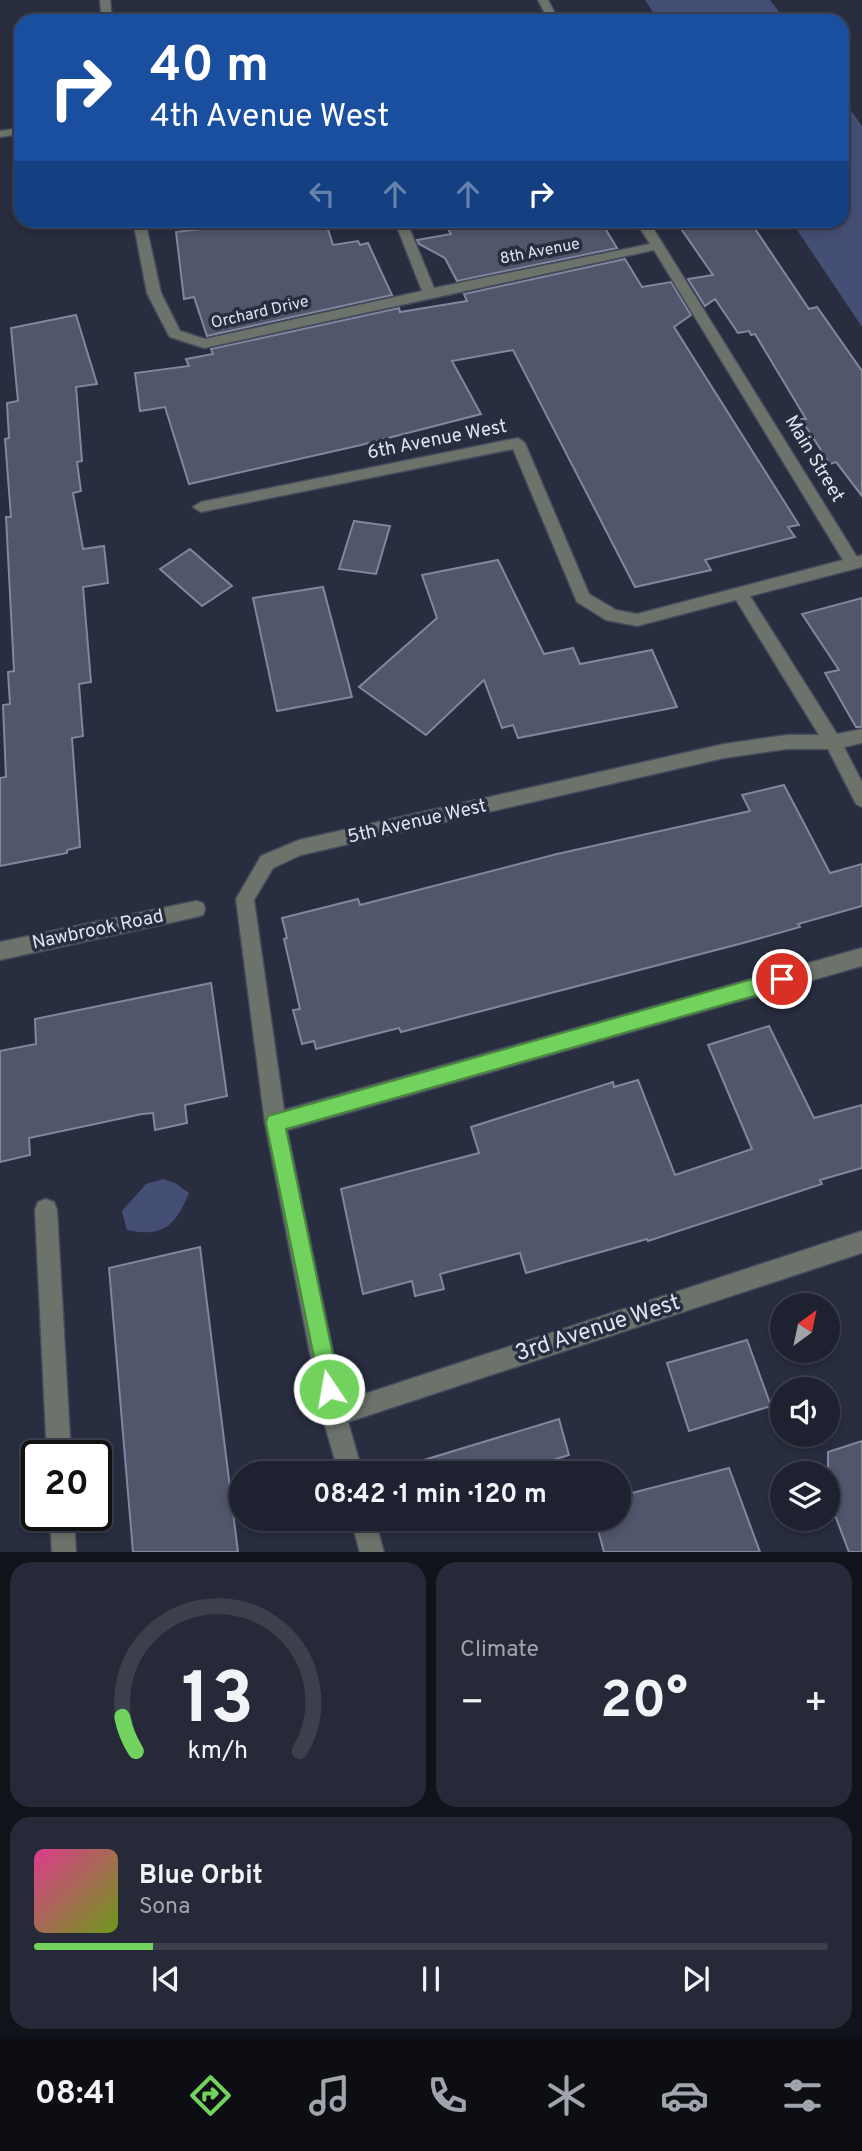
<!DOCTYPE html>
<meta charset="utf-8">
<style>
:root{--surface:#1e2230;--page:#262a38;--text:#f1f3f6;--muted:#a1a4ab;--line:#3c3f4c;--accent:#71d25e}
body{margin:0;font-family:Overpass,sans-serif;background:var(--page);color:var(--text);height:100vh;display:flex;flex-direction:column;font-size:26px;white-space:nowrap}
*{box-sizing:border-box;margin:0}
p{font-size:23px;color:var(--muted)}
.icon{flex:none;width:38px;height:38px;fill:none;stroke:currentColor;stroke-width:2;stroke-linecap:round;stroke-linejoin:round}
.map{position:relative;height:1552px;overflow:hidden}
.panel{display:flex;flex-direction:column;gap:10px;padding:10px;background:#10131a;flex:1}
.panel>*{flex:none}
.top-card{position:absolute;left:14px;top:14px;width:835px;height:214px;border-radius:21px;box-shadow:0 4px 10px #0003,0 0 0 2px var(--line);background:#1a4fa0;color:#fff;overflow:hidden}
.needle{width:46px;rotate:33deg}
.tools{position:absolute;left:770px;top:1293px;display:grid;gap:14px}
.tools a{display:grid;place-items:center;width:70px;height:70px;border-radius:50%;background:var(--surface);box-shadow:0 4px 10px #0003,0 0 0 2px var(--line);font-size:35px}
.speed{position:absolute;left:21px;top:1440px;display:flex;gap:14px;font-size:35px;font-weight:700;text-align:center}
.speed>*{display:grid;place-content:center;width:91px;height:91px;border-radius:50%;background:var(--surface);box-shadow:0 4px 10px #0003,0 0 0 2px var(--line);line-height:1}
.speed .limit{border:4px solid #111;border-radius:10px;background:#fff;color:#111}
.pin{position:absolute;display:grid;place-items:center;width:60px;height:60px;color:#fff;margin:-30px;border:4px solid #fff;border-radius:50%;box-shadow:0 2px 7px #0007}
.me{position:absolute;width:77px;margin:-38px;rotate:348deg;stroke-linejoin:round;filter:drop-shadow(0 0 5px #0008)}
.turn{display:flex;align-items:center;gap:24px;height:147px;padding:0 21px;font-size:32px}
.turn .icon{width:91px;height:91px;stroke-width:2.5}
.turn b{display:block;font-size:49px;line-height:60px}
.lanes{display:flex;align-items:center;height:66px;padding:0 21px;background:#0003;justify-content:center;gap:35px;direction:ltr}
.lanes .off{opacity:.35}
.big{font-size:52px;font-weight:700;line-height:1.1}
.panel .widget{flex:1;display:flex;flex-direction:column;justify-content:center;gap:10px;min-width:0;padding:0 24px;border-radius:21px;background:var(--page)}
.panel .dial{align-items:center;gap:0}
.dial svg{height:182px;overflow:visible;fill:none;stroke:var(--line);stroke-width:7;stroke-linecap:round;text-anchor:middle}
.dial text{fill:var(--text);stroke:none}
.song{display:flex;align-items:center;gap:21px}
.cover{width:84px;height:84px;border-radius:10px;background:linear-gradient(135deg,hsl(330 70% 55%),hsl(80 70% 35%))}
.played{height:7px;border-radius:4px;background:linear-gradient(90deg,var(--accent) 15%,var(--line) 15%)}
.keys{display:flex;justify-content:space-around;direction:ltr}
.heat{display:flex;justify-content:space-between;align-items:center;font-size:38px;direction:ltr}
.panel .tiles{flex:1;display:grid;gap:10px;grid-template-columns:1fr 1fr}
.widget:last-child{grid-column:span 2}
.trip{position:absolute;left:229px;top:1461px;width:402px;height:70px;border-radius:35px;background:var(--surface);box-shadow:0 4px 10px #0003,0 0 0 2px var(--line);font-weight:700;line-height:70px;text-align:center}
.dock{display:flex;height:112px;justify-content:space-around;align-items:center;background:#0c0e13;color:var(--muted)}
.dock .icon{width:49px;height:49px}
.dock .selected{color:var(--accent)}
.dock b{font-size:32px;color:var(--text)}
.map>svg:first-child{display:block}
</style>
<div class="map">
<svg width="862" height="1553" viewBox="0 0 862 1553">
<rect width="100%" height="100%" fill="#282d40"/>
<path fill="#454e74" d="M645 0H770L786 21H659Z
M842 98 862 126V327L791 221 842 220Z
M163 1179 175 1183 189 1193C176 1225 163 1238 127 1230L122 1211 146 1184Z"/>
<path fill="#50566b" stroke="#80879e" stroke-width="2" d="M274 220H325L333 245 358 241 360 245 368 243 392 295 207 336 194 297 184 299 176 232Z
M494 220H533L538 229 578 220H600L617 248 457 281 445 258 419 244 417 240 451 234 448 229Z
M675 220H749L809 309 817 307 862 371V496L836 462 830 464 801 419H806L755 334 751 335 749 331 738 333 715 299 705 306 688 279 713 275Z
M625 259 642 287 671 282 691 315 674 327 799 525 788 527 795 537 705 560 711 570 635 587 513 350 452 361 481 414 361 445 189 484 165 407 140 411 135 373 189 366 186 359 213 354 211 349 399 308 400 312 467 301 464 294Z
M76 315 97 384 76 387 82 461 77 462 81 491 73 493 83 549 104 546 108 583 83 587 91 682 79 684 83 736 72 738 80 847 67 850V853L0 866V778L6 777 3 705 10 704 8 672 14 671 6 517H11L5 439 9 438 7 403 18 401 11 328Z
M354 521 390 526 376 574 339 569Z
M190 549 232 586 202 606 160 569Z
M498 560 544 654 573 648 580 664 652 650 677 707 518 738 513 725 502 728 484 680 426 735 359 687 437 618 422 575Z
M323 587 352 697 277 711 253 598Z
M862 598V727H856L825 673 839 670 802 614Z
M784 785 830 873 862 864V906L798 924 800 927 743 943 401 1032 399 1028 316 1049 314 1041 302 1044 293 1010 300 1009 284 939 287 938 282 918 358 899 360 905 557 854 750 811 742 795Z
M211 983 227 1096 185 1105 187 1123 155 1130 153 1113 142 1114 29 1138 30 1155 0 1162V1051L36 1044 35 1019Z
M769 1026 814 1118 862 1105V1168L820 1180 822 1184 648 1241 647 1239 526 1273 520 1253 440 1274 444 1289 415 1296 412 1281 363 1294 341 1189 479 1153 471 1127 613 1082 614 1087 638 1080 675 1175 752 1149 708 1045Z
M200 1247 238 1552H133L109 1268Z
M747 1340 771 1406 689 1431 667 1363Z
M559 1419 569 1455 507 1474H405L404 1466Z
M862 1441V1552H849L828 1497V1452Z
M729 1468 760 1552H604L595 1519H620V1496Z"/>
<g fill="none" stroke-linecap="round" stroke-linejoin="round">
<defs>
<path id="minor" d="M100 0H110L112 21H102Z
M538 0H548L559 21H549Z
M21 128V134L0 137V131Z
M133 220H145L161 293 180 331 205 339 422 291 397 227 388 220H403L408 225 434 288 650 244 635 220H648L857 557 862 555V567L750 596 837 734 862 729V743L844 747 862 782V807L856 804 828 749H787L724 758 301 855 273 868 254 900 284 1110 862 948V966L287 1130 343 1401 862 1231V1253L348 1422 363 1474H339L322 1415 265 1123 236 899 261 856 299 840 724 744 787 735H819L736 600 637 626 606 620 577 602 513 449 201 512 193 507 201 502 518 438 525 443 589 594 616 610 637 614 843 560 654 250 204 348 170 337 168 334 147 293Z
M196 901 203 903 205 909 203 915 196 917 0 960V942Z
M46 1199 54 1202 57 1210 71 1456H47L35 1210 38 1202Z
M50 1516H74L76 1553H52Z
M351 1519H375L384 1553H360Z"/>
</defs>
<use href="#minor" stroke="#454a5c" stroke-width="3"/>
<use href="#minor" fill="#6c736a" fill-rule="evenodd"/>
</g>
<path fill="#71d25e" stroke="#49883d" stroke-width="2" d="M782 971 788 974 791 979 788 985 782 988 286 1129 340 1389 336 1396 329 1399 322 1396 266 1123 268 1116Z"/>
<g text-anchor="middle" dominant-baseline="central" stroke-width="7" stroke-linejoin="round" paint-order="stroke">
<g font-size="16" fill="#dfe3ef" stroke="#282d40">
<text transform="translate(540 252) rotate(-11)">8th Avenue</text>
<text transform="translate(260 313) rotate(-13)">Orchard Drive</text>
</g>
<g font-size="19" fill="#dfe3ef" stroke="#282d40">
<text transform="translate(437 440) rotate(-11)">6th Avenue West</text>
<text transform="translate(814 459) rotate(59)">Main Street</text>
<text transform="translate(417 822) rotate(-13)">5th Avenue West</text>
<text transform="translate(98 930) rotate(-12)">Nawbrook Road</text>
</g>
<g font-size="23" fill="#dfe3ef" stroke="#282d40">
<text transform="translate(598 1329) rotate(-18)">3rd Avenue West</text>
</g>
</g>
</svg>
<div class="tools">
<a><svg class="needle" viewBox="-14 -14 28 28"><path d="M0-13l5 13h-10z" fill="#e53935"/><path d="M0 13l5-13h-10z" fill="#a1a4ab"/></svg></a>
<a><svg class="icon" aria-label="sound" viewBox="0 0 24 24"><path d="M4 9h4l5-4v14l-5-4H4zM17 9q2 3 0 6"/></svg></a>
<a><svg class="icon" aria-label="layers" viewBox="0 0 24 24"><path d="M12 4l9 5-9 5-9-5zM3 14l9 5 9-5"/></svg></a>
</div>
<div class="speed"><div class="limit">20</div></div>
<div class="pin" style="left:782px;top:979px;background:#d93025"><svg class="icon" aria-label="arrive" viewBox="0 0 24 24"><path d="M6 21V4h12l-3 4 3 4H6"/></svg></div>
<svg class="me" style="left:329px;top:1389px" viewBox="-20 -20 40 40"><circle r="17" fill="#71d25e" stroke="#fff" stroke-width="3"/><path d="M0-11L8 9 0 5-8 9z" fill="#fff"/></svg>
<div class="trip">08:42 · 1 min · 120 m</div>
<div class="top-card">
<div class="turn"><svg class="icon" aria-label="right" viewBox="0 0 24 24"><path d="M7 20v-9h11M14 6l5 5-5 5"/></svg><div><b>40 m</b>4th Avenue West</div></div>
<div class="lanes"><svg class="icon off" aria-label="left" viewBox="0 0 24 24"><path d="M17 20v-9H6M10 6l-5 5 5 5"/></svg><svg class="icon off" aria-label="ahead" viewBox="0 0 24 24"><path d="M12 20V5M6 11l6-6 6 6"/></svg><svg class="icon off" aria-label="ahead" viewBox="0 0 24 24"><path d="M12 20V5M6 11l6-6 6 6"/></svg><svg class="icon" aria-label="right" viewBox="0 0 24 24"><path d="M7 20v-9h11M14 6l5 5-5 5"/></svg></div>
</div>
</div>
<section class="panel">
<div class="tiles">
<div class="widget dial"><svg viewBox="0 0 100 80">
<path d="M14 69A42 42 0 1 1 86 69"/>
<path d="M14 69A42 42 0 0 1 8 54" stroke="#71d25e"/>
<text x="50" y="56" font-size="32" font-weight="700">13</text>
<text x="50" y="72" font-size="11">km/h</text>
</svg></div>
<div class="widget"><p>Climate</p>
<div class="heat"><a>−</a><b class="big">20°</b><a>+</a></div>
</div>
<div class="widget">
<div class="song"><i class="cover"></i><div><b>Blue Orbit</b><p>Sona</p></div></div>
<div class="played"></div>
<div class="keys"><svg class="icon" aria-label="previous" viewBox="0 0 24 24"><path d="M18 5L8 12l10 7zM5 5v14"/></svg><svg class="icon" aria-label="pause" viewBox="0 0 24 24"><path d="M8 5v14M16 5v14"/></svg><svg class="icon" aria-label="next" viewBox="0 0 24 24"><path d="M6 5l10 7-10 7zM19 5v14"/></svg></div>
</div>
</div>
</section>
<nav class="dock">
<b>08:41</b>
<svg class="icon selected" aria-label="directions" viewBox="0 0 24 24"><path d="M12 3l9 9-9 9-9-9zM9 14v-3h6M13 9l2 2-2 2"/></svg>
<svg class="icon" aria-label="music" viewBox="0 0 24 24"><path d="M9 18V5l10-2v13"/><circle cx="6" cy="18" r="3"/><circle cx="16" cy="16" r="3"/></svg>
<svg class="icon" aria-label="phone" viewBox="0 0 24 24"><path d="M5 4h4l2 5-3 2q2 4 5 5l2-3 5 2v4C11 20 4 13 5 4z"/></svg>
<svg class="icon" aria-label="climate" viewBox="0 0 24 24"><path d="M12 3v18M4 7l16 10M4 17L20 7"/></svg>
<svg class="icon" aria-label="car" viewBox="0 0 24 24"><path d="M5 17H2v-5l4-1 3-4h7l3 4 3 1v5h-3M9 17h6M6 11h13"/><circle cx="7" cy="17" r="2"/><circle cx="17" cy="17" r="2"/></svg>
<svg class="icon" aria-label="filters" viewBox="0 0 24 24"><path d="M4 7h16M4 17h16"/><circle cx="9" cy="7" r="2"/><circle cx="15" cy="17" r="2"/></svg>
</nav>
